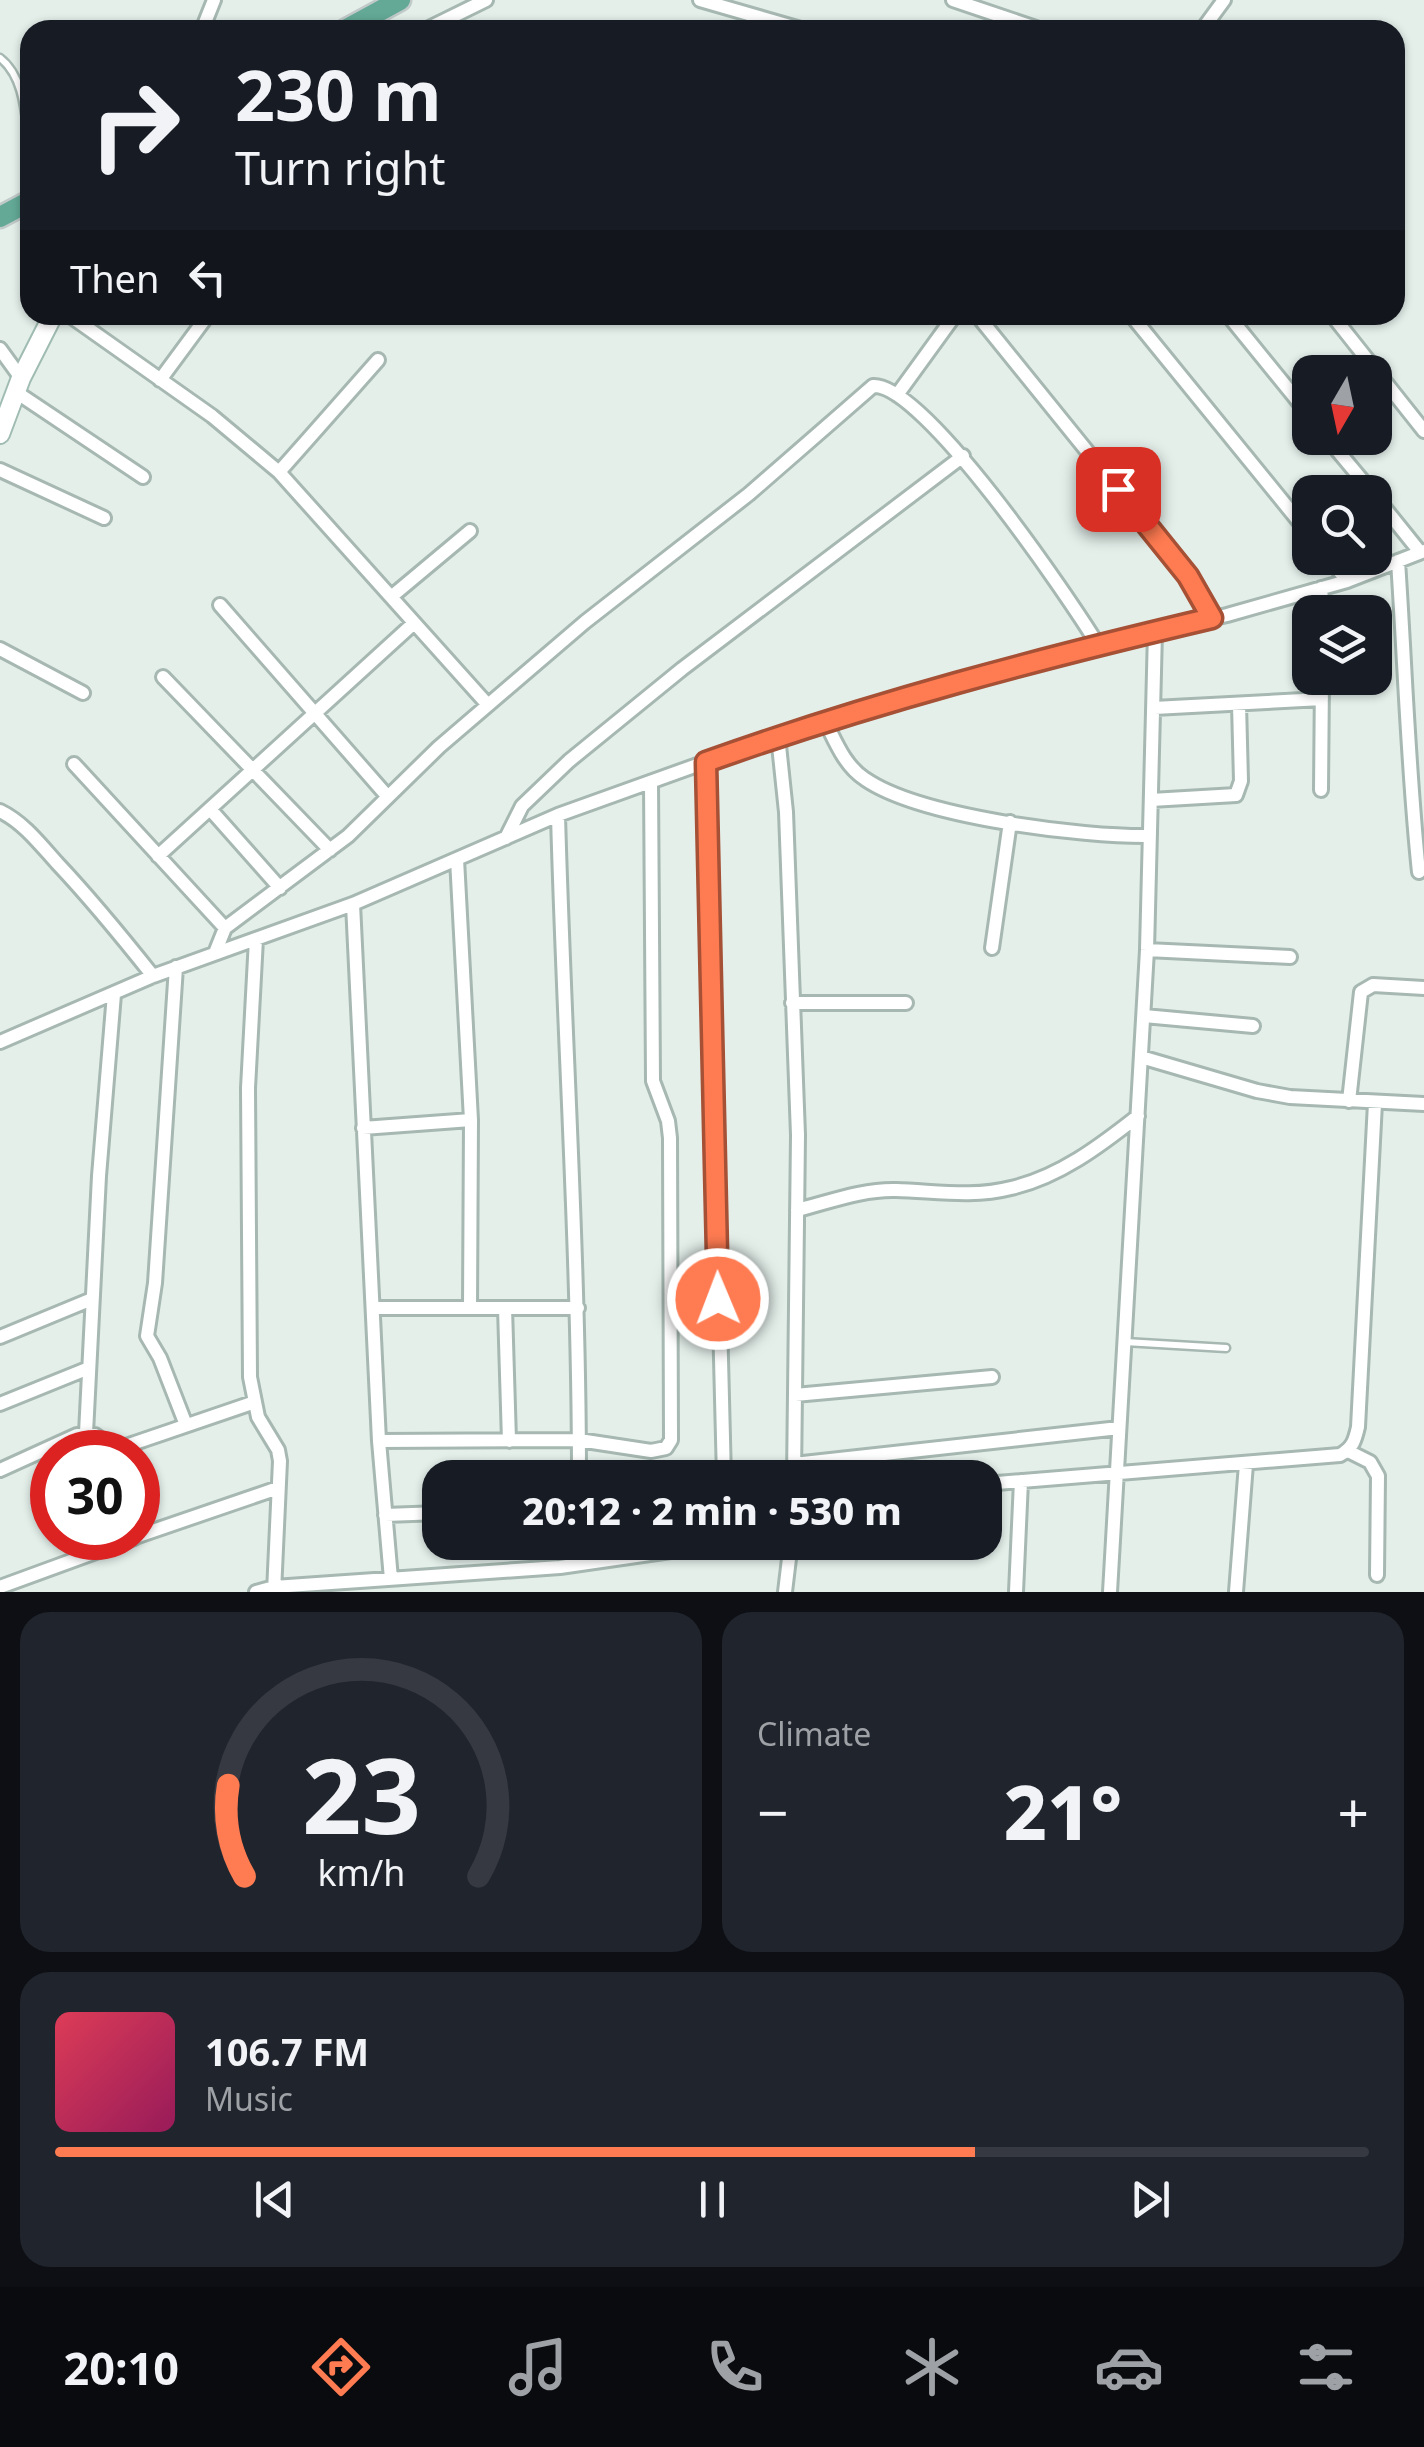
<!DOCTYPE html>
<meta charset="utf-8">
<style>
:root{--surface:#171b24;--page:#20242c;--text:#f1f3f6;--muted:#9ea1a6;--line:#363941;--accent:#ff7b51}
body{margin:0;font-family:"Noto Sans",sans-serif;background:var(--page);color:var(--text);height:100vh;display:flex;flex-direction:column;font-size:38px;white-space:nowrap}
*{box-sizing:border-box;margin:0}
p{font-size:32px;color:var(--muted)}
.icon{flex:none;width:55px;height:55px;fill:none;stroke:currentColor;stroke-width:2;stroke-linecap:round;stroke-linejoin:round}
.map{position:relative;height:1592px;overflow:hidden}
.details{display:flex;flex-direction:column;gap:20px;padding:20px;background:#0d0f14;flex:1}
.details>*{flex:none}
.hud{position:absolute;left:20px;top:20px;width:1385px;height:305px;border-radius:30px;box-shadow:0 2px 8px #0004;background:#171b24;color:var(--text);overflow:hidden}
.needle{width:65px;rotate:189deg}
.fabs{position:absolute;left:1292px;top:355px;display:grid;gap:20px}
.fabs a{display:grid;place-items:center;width:100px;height:100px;border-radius:20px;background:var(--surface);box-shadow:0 2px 8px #0004;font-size:50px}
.speed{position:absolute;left:30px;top:1430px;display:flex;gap:20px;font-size:50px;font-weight:700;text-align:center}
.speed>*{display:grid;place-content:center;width:130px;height:130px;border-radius:50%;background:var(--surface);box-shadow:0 2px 8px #0004;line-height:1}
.speed .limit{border:15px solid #d22;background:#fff;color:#111}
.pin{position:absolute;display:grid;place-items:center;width:85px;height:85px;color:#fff;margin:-42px;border-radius:20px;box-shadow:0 5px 15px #0006}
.me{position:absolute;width:110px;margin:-55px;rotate:359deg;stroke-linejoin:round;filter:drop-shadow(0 0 8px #0008)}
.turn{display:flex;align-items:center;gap:35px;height:210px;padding:0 50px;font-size:45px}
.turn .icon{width:130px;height:130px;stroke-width:2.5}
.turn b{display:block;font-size:70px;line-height:85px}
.then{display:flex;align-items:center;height:95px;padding:0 50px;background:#0003;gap:20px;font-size:38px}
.big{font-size:75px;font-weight:800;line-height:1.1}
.details .card{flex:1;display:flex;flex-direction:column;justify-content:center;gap:15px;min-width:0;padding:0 35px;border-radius:30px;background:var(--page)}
.details .dial{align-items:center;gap:0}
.dial svg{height:260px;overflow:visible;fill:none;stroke:var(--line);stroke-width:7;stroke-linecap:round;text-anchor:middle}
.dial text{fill:var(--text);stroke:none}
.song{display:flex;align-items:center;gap:30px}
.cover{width:120px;height:120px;border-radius:15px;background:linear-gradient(135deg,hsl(350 70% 55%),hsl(330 70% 35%))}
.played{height:10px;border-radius:5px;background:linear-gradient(90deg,var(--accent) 70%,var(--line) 70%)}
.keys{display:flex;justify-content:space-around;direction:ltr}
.heat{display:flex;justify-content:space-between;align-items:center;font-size:55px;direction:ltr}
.details .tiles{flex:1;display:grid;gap:20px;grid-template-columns:1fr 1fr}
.card:last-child{grid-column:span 2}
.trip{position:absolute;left:422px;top:1460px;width:580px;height:100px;border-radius:30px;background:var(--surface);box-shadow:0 2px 8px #0004;font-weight:800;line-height:100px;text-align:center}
.tabs{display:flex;height:160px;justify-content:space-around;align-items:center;background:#090b0e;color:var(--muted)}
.tabs .icon{width:70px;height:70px}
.tabs .active{color:var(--accent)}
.tabs b{font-size:45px;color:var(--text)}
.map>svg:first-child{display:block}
</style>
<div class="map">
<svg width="1424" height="1592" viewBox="0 0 1424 1592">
<rect width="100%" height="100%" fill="#e4efea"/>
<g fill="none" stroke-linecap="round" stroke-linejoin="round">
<defs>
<path id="lane" d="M0 58C26 78 25 120 30 150
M1125 1342 1226 1348"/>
<path id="street" d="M700 0 804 30
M953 0 1042 30
M202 30 214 0
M425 30 486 0
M1202 30 1224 0
M69 315 212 416 279 472 488 705
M977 315 1188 576 1212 618
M1131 315 1310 535
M1228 315 1310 416
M1332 315 1424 431
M0 349 21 378
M160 380 208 315
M16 392 143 477
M897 395 955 315
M1327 438 1372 492
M0 470 104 518
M279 472 378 360
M1375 496 1420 552
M1329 558 1347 581
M1398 561C1405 665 1408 769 1419 872
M1321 588 1323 612
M391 597 470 531
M220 605 388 797
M0 649 83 693
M163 677 330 850
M1154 708 1322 699
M826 723C836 743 845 766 865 779 920 817 1082 837 1150 836
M778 736 786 812 798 1135 794 1478
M706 762 724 1478
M74 764 225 928
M1321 790 1322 678
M1151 800 1236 795 1241 781 1239 704
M210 809 280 888
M0 811C23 822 40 844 57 863 91 899 122 937 153 976
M558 815C564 1036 579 1257 579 1478
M506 838 522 806 569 761 682 669 963 456
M158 856 414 623
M457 859 471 1120 470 1308
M353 904 379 1441 391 1579
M256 939 248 1088 250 1377 258 1417 278 1450 280 1461 274 1592
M992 948 1010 822
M1147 950 1290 957
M215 953 225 928 348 836 439 747 585 622 749 494 873 386C923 382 1070 599 1098 645
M176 967 155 1283 147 1336 160 1358 186 1425
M792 1003H906
M1144 1016 1253 1026
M0 1042 153 976 353 904 558 815 778 736 1098 645 1227 615 1347 581 1424 551
M1141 1057 1257 1091 1290 1097 1424 1104
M1349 1101 1361 992 1373 985 1424 988
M363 1128 471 1120
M797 1210C829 1202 863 1189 896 1190 935 1191 972 1198 1011 1188 1059 1177 1100 1146 1138 1116
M373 1308H578
M505 1308 509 1441
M0 1337 92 1299
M795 1395 992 1377
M0 1404 89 1368
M86 1433 99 1176 114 994
M379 1441 579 1440 651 1451 666 1448 671 1440 670 1138 668 1121 653 1081 651 782
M1348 1451 1370 1462 1378 1476 1377 1575
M794 1464 1119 1428
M0 1470 77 1435H95L111 1447 126 1446 255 1402
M985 1484 1340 1455C1353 1448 1355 1440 1358 1427L1375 1103
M385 1515 440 1513
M138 1536 278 1488
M0 1587 134 1538
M256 1592 274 1587 560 1567 733 1542
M785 1592 791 1542
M1016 1592 1021 1481
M1110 1592 1147 950 1155 632
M1236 1592 1246 1464"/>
<path id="secondary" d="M0 434 21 378 53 315"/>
<path id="primary" d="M345 30 400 0
M0 217 30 201"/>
</defs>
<use href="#lane" stroke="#a6b8b1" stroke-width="11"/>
<use href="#street" stroke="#a6b8b1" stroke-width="18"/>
<use href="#secondary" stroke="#a0bcb2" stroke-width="22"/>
<use href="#primary" stroke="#c1cac8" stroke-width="25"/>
<use href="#lane" stroke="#fff" stroke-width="6"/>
<use href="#street" stroke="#fff" stroke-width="12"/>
<use href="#secondary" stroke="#fff" stroke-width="18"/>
<use href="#primary" stroke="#63a996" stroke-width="20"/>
</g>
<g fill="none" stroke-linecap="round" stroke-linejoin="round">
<defs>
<path id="route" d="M718 1299 706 762C871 703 1042 658 1212 618L1188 576 1118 489"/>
</defs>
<use href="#route" stroke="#a65035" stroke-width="25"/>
<use href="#route" stroke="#ff7b51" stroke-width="18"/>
</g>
</svg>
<div class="fabs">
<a><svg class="needle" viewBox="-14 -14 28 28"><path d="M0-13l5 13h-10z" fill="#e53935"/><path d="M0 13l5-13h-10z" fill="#9ea1a6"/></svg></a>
<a><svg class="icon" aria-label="search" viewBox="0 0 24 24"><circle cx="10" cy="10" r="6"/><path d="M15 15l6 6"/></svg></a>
<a><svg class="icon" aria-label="layers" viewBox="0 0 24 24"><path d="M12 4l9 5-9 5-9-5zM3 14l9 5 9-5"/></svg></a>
</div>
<div class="speed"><div class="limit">30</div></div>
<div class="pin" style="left:1118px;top:489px;background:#d93025"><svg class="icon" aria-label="arrive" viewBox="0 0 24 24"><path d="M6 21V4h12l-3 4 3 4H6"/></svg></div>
<svg class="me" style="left:718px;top:1299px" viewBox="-20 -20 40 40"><circle r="17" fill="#ff7b51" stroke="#fff" stroke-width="3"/><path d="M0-11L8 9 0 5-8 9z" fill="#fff"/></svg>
<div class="trip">20:12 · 2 min · 530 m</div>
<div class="hud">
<div class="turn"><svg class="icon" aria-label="right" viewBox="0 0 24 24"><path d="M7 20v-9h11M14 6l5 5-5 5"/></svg><div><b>230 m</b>Turn right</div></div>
<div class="then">Then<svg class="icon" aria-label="left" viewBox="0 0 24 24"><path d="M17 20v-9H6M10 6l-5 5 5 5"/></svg></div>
</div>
</div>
<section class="details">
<div class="tiles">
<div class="card dial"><svg viewBox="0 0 100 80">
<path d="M14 69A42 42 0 1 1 86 69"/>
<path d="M14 69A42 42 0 0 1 9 41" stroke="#ff7b51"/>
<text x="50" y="56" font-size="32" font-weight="700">23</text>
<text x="50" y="72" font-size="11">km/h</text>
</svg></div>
<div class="card"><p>Climate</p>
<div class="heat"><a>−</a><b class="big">21°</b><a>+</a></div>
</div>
<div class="card">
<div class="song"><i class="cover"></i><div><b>106.7 FM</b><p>Music</p></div></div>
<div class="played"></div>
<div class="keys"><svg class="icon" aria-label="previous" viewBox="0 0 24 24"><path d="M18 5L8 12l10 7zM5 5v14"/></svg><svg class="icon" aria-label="pause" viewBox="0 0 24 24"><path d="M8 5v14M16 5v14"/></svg><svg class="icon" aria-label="next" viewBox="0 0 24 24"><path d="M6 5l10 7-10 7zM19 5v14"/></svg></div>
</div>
</div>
</section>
<nav class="tabs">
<b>20:10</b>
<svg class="icon active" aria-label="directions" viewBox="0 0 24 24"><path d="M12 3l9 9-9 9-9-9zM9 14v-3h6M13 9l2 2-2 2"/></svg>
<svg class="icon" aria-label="music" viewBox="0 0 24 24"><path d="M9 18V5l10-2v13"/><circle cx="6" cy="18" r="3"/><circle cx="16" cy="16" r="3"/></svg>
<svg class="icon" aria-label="phone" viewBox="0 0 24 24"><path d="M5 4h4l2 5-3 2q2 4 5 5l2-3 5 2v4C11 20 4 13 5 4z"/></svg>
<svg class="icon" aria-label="climate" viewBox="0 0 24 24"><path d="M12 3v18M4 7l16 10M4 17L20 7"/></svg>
<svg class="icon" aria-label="car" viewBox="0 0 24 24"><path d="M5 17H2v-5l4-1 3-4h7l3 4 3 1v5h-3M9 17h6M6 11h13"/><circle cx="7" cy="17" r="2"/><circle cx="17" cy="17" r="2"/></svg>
<svg class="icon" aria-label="filters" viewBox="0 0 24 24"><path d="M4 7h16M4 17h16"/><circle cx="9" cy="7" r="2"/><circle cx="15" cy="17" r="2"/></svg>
</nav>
